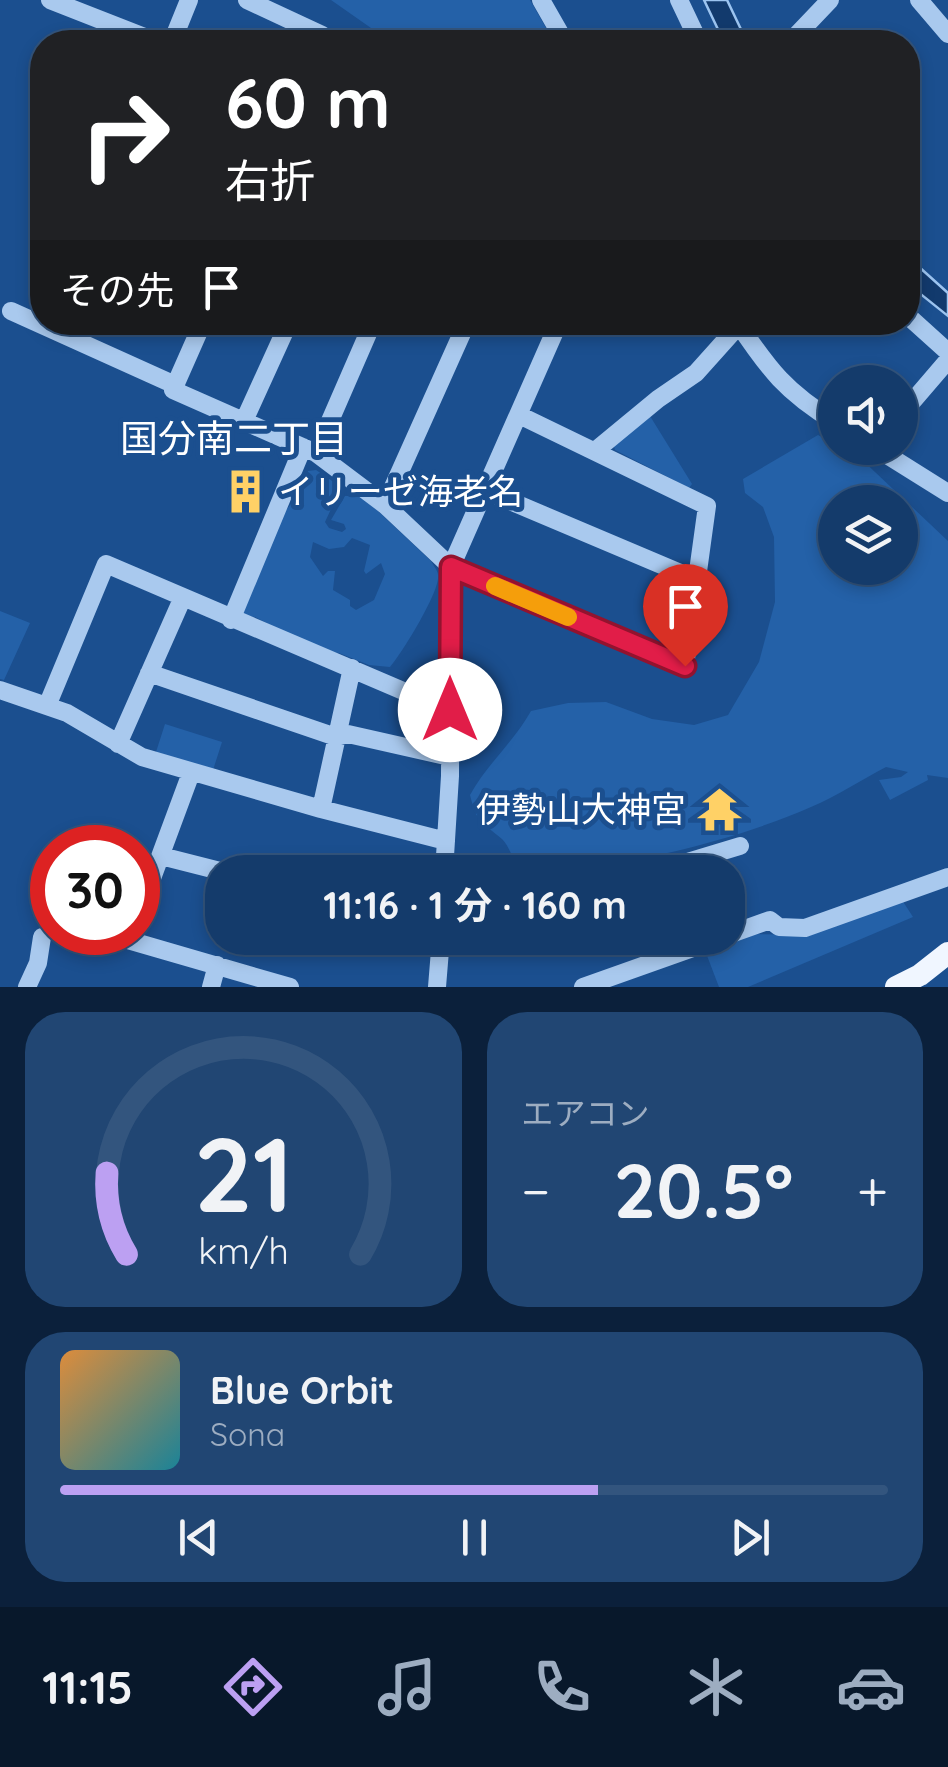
<!DOCTYPE html>
<html lang="ja">
<meta charset="utf-8">
<style>
:root{--surface:#143b6b;--page:#214673;--text:#f1f3f6;--muted:#9dadc1;--line:#33557e;--accent:#bca0f2}
body{margin:0;font-family:Quicksand,"Noto Sans JP",sans-serif;background:var(--page);color:var(--text);height:100vh;display:flex;flex-direction:column;font-size:38px;white-space:nowrap}
*{box-sizing:border-box;margin:0}
p{font-size:32px;color:var(--muted)}
.icon{flex:none;width:55px;height:55px;fill:none;stroke:currentColor;stroke-width:2;stroke-linecap:round;stroke-linejoin:round}
.map{position:relative;height:987px;overflow:hidden}
.sheet{display:flex;flex-direction:column;gap:25px;padding:25px;background:#0b203b;flex:1}
.sheet>*{flex:none}
.banner{position:absolute;left:30px;top:30px;width:890px;height:305px;border-radius:40px;box-shadow:0 5px 15px #0003,0 0 0 2px var(--line);background:#202124;color:#fff;overflow:hidden}
.fabs{position:absolute;left:818px;top:365px;display:grid;gap:20px}
.fabs a{display:grid;place-items:center;width:100px;height:100px;border-radius:50%;background:var(--surface);box-shadow:0 5px 15px #0003,0 0 0 2px var(--line);font-size:50px}
.speed{position:absolute;left:30px;top:825px;display:flex;gap:20px;font-size:50px;font-weight:700;text-align:center}
.speed>*{display:grid;place-content:center;width:130px;height:130px;border-radius:50%;background:var(--surface);box-shadow:0 5px 15px #0003,0 0 0 2px var(--line);line-height:1}
.speed .limit{border:15px solid #d22;background:#fff;color:#111}
.pin{position:absolute;display:grid;place-items:center;width:85px;height:85px;color:#fff;margin:-102px -42px;border-radius:50% 50% 50% 0;rotate:-45deg;box-shadow:0 0 10px #0007}
.pin .icon{rotate:45deg}
.me{position:absolute;width:110px;margin:-55px;rotate:0deg;stroke-linejoin:round;filter:drop-shadow(0 0 8px #0008)}
.turn{display:flex;align-items:center;gap:35px;height:210px;padding:0 30px;font-size:45px}
.turn .icon{width:130px;height:130px;stroke-width:2.5}
.turn b{display:block;font-size:70px;line-height:85px}
.then{display:flex;align-items:center;height:95px;padding:0 30px;background:#0003;gap:20px;font-size:38px}
.big{font-size:75px;font-weight:700;line-height:1.1}
.sheet .widget{flex:1;display:flex;flex-direction:column;justify-content:center;gap:15px;min-width:0;padding:0 35px;border-radius:40px;background:var(--page)}
.sheet .dial{align-items:center;gap:0}
.dial svg{height:260px;overflow:visible;fill:none;stroke:var(--line);stroke-width:7;stroke-linecap:round;text-anchor:middle}
.dial text{fill:var(--text);stroke:none}
.song{display:flex;align-items:center;gap:30px}
.cover{width:120px;height:120px;border-radius:15px;background:linear-gradient(135deg,hsl(30 70% 55%),hsl(190 70% 35%))}
.played{height:10px;border-radius:5px;background:linear-gradient(90deg,var(--accent) 65%,var(--line) 65%)}
.keys{display:flex;justify-content:space-around;direction:ltr}
.heat{display:flex;justify-content:space-between;align-items:center;font-size:55px;direction:ltr}
.sheet .tiles{flex:1;display:grid;gap:25px;grid-template-columns:1fr 1fr}
.widget:last-child{grid-column:span 2}
.trip{position:absolute;left:205px;top:855px;width:540px;height:100px;border-radius:40px;background:var(--surface);box-shadow:0 5px 15px #0003,0 0 0 2px var(--line);font-weight:700;line-height:100px;text-align:center}
.tab-bar{display:flex;height:160px;justify-content:space-around;align-items:center;background:#08182b;color:var(--muted)}
.tab-bar .icon{width:70px;height:70px}
.tab-bar .active{color:var(--accent)}
.tab-bar b{font-size:45px;color:var(--text)}
.map>svg:first-child{display:block}
</style>
<div class="map">
<svg width="948" height="987" viewBox="0 0 948 987">
<rect width="100%" height="100%" fill="#1b4f8f"/>
<path fill="#2461a8" fill-rule="evenodd" d="M331 0H530L554 42H391Z
M650 416 692 484 689 488 615 450 613 443Z
M818 435 835 444V448L857 455 948 541V778L927 775 928 780 890 800 879 780 901 777 908 772 886 767C861 780 837 796 811 807 745 836 654 860 582 867 569 874 531 879 519 867 512 859 510 847 502 839 482 822 477 824 470 795 487 764 513 743 531 711L568 703 606 702 652 719 694 725 728 715 759 662 775 602 774 537 763 507 745 493 743 479ZM835 502H900V568H835Z
M316 470 338 485V494L325 522 329 528 342 532 346 529 344 524 331 520 345 496H362L431 561C433 565 438 571 438 575 441 590 401 655 390 667L369 665 339 653 321 651 255 617 241 615 281 517 303 488 308 471ZM352 538 370 545 364 571 366 574 381 563 385 574 374 600 356 610 350 606V600L333 590 335 571H328L323 576 310 557 313 542 329 549 344 547Z
M0 611 30 623 4 680 0 679Z
M165 724 222 742 213 770 156 752Z
M902 900 913 917 748 987H719L706 953 752 934 807 935Z"/>
<path fill="#123a6d" stroke="#9cc4f0" stroke-width="2.5" d="M704 0H727L747 42H724Z
M908 257 948 293V316L908 284Z"/>
<g fill="none" stroke-linecap="round" stroke-linejoin="round">
<path stroke="#a9c9ee" stroke-width="18" d="M50 0 157 42
M247 0 322 35 326 42
M541 0 565 42
M679 0 699 42
M919 0 948 34
M172 42 189 0
M790 42 830 0
M11 311 175 385
M908 316 948 352
M203 322 173 390 316 453 385 505 451 567 685 666 707 506 519 415
M737 322C769 370 786 392 835 422
M900 416 948 360
M244 421 289 322
M876 448 948 493
M595 451 658 399 696 373 739 325
M316 453 373 322
M484 490 697 580
M385 505 467 322
M231 620 303 447
M149 673 336 737 348 734 450 757
M0 690 67 713 142 757 321 809 446 841
M47 706 106 564 450 711
M118 744 183 597
M321 809 352 668
M161 856 224 872
M444 872 450 776 451 567 559 322
M654 872 740 846
M138 916 191 773
M131 932 128 940 290 987
M728 935 770 920 779 927 805 928 948 877
M27 987 38 963 42 937
M211 987 217 965
M437 987 441 938
M583 987 721 938"/>
<path stroke="#f0f6ff" stroke-width="22" d="M896 987 920 975 948 953"/>
</g>
<g fill="none" stroke-linecap="round" stroke-linejoin="round">
<defs>
<path id="route" d="M450 710 451 567 685 666"/>
</defs>
<use href="#route" stroke="#92132f" stroke-width="25"/>
<use href="#route" stroke="#e11d48" stroke-width="18"/>
<path stroke="#f59e0b" stroke-width="18" d="M495 586 568 617"/>
</g>
<defs>
<symbol id="building-bare" viewBox="-9 -9 18 18"><path d="M-4-6H4V6H1V3H-1V6H-4ZM-2.5-4.3h1.7v1.8h-1.7ZM.8-4.3h1.7v1.8H.8ZM-2.5-1h1.7V.8h-1.7ZM.8-1h1.7V.8H.8Z" fill="#ffd166" stroke="#1b4f8f" stroke-width="2.5" paint-order="stroke"/></symbol>
<symbol id="temple-bare" viewBox="-9 -9 18 18"><path d="M0-6L5-2H3V0L6.5 2.5H4V6H1.5V3h-3V6H-4V2.5H-6.5L-3 0V-2H-5Z" fill="#ffd166" stroke="#1b4f8f" stroke-width="2.5" paint-order="stroke"/></symbol>
</defs>
<g fill-rule="evenodd">
<use href="#building-bare" x="214" y="460" width="63" height="63"/>
<use href="#temple-bare" x="688" y="778" width="63" height="63"/>
</g>
<g text-anchor="middle" dominant-baseline="central" stroke-width="10" stroke-linejoin="round" paint-order="stroke">
<g font-size="35" fill="#fff" stroke="#1b4f8f" text-anchor="start">
<text x="278" y="491">イリーゼ海老名</text>
<text x="686" y="809" text-anchor="end">伊勢山大神宮</text>
</g>
<g font-size="38" fill="#fff" stroke="#1b4f8f">
<text x="234" y="438">国分南二丁目</text>
</g>
</g>
</svg>
<div class="fabs">
<a><svg class="icon" aria-label="sound" viewBox="0 0 24 24"><path d="M4 9h4l5-4v14l-5-4H4zM17 9q2 3 0 6"/></svg></a>
<a><svg class="icon" aria-label="layers" viewBox="0 0 24 24"><path d="M12 4l9 5-9 5-9-5zM3 14l9 5 9-5"/></svg></a>
</div>
<div class="speed"><div class="limit">30</div></div>
<div class="pin" style="left:685px;top:666px;background:#d93025"><svg class="icon" aria-label="arrive" viewBox="0 0 24 24"><path d="M6 21V4h12l-3 4 3 4H6"/></svg></div>
<svg class="me" style="left:450px;top:710px" viewBox="-20 -20 40 40"><circle r="19" fill="#fff"/><path d="M0-13L10 11 0 6-10 11z" fill="#e11d48"/></svg>
<div class="trip">11:16 · 1 分 · 160 m</div>
<div class="banner">
<div class="turn"><svg class="icon" aria-label="right" viewBox="0 0 24 24"><path d="M7 20v-9h11M14 6l5 5-5 5"/></svg><div><b>60 m</b>右折</div></div>
<div class="then">その先<svg class="icon" aria-label="arrive" viewBox="0 0 24 24"><path d="M6 21V4h12l-3 4 3 4H6"/></svg></div>
</div>
</div>
<section class="sheet">
<div class="tiles">
<div class="widget dial"><svg viewBox="0 0 100 80">
<path d="M14 69A42 42 0 1 1 86 69"/>
<path d="M14 69A42 42 0 0 1 8 44" stroke="#bca0f2"/>
<text x="50" y="56" font-size="32" font-weight="700">21</text>
<text x="50" y="72" font-size="11">km/h</text>
</svg></div>
<div class="widget"><p>エアコン</p>
<div class="heat"><a>−</a><b class="big">20.5°</b><a>+</a></div>
</div>
<div class="widget">
<div class="song"><i class="cover"></i><div><b>Blue Orbit</b><p>Sona</p></div></div>
<div class="played"></div>
<div class="keys"><svg class="icon" aria-label="previous" viewBox="0 0 24 24"><path d="M18 5L8 12l10 7zM5 5v14"/></svg><svg class="icon" aria-label="pause" viewBox="0 0 24 24"><path d="M8 5v14M16 5v14"/></svg><svg class="icon" aria-label="next" viewBox="0 0 24 24"><path d="M6 5l10 7-10 7zM19 5v14"/></svg></div>
</div>
</div>
</section>
<nav class="tab-bar">
<b>11:15</b>
<svg class="icon active" aria-label="directions" viewBox="0 0 24 24"><path d="M12 3l9 9-9 9-9-9zM9 14v-3h6M13 9l2 2-2 2"/></svg>
<svg class="icon" aria-label="music" viewBox="0 0 24 24"><path d="M9 18V5l10-2v13"/><circle cx="6" cy="18" r="3"/><circle cx="16" cy="16" r="3"/></svg>
<svg class="icon" aria-label="phone" viewBox="0 0 24 24"><path d="M5 4h4l2 5-3 2q2 4 5 5l2-3 5 2v4C11 20 4 13 5 4z"/></svg>
<svg class="icon" aria-label="climate" viewBox="0 0 24 24"><path d="M12 3v18M4 7l16 10M4 17L20 7"/></svg>
<svg class="icon" aria-label="car" viewBox="0 0 24 24"><path d="M5 17H2v-5l4-1 3-4h7l3 4 3 1v5h-3M9 17h6M6 11h13"/><circle cx="7" cy="17" r="2"/><circle cx="17" cy="17" r="2"/></svg>
</nav>
